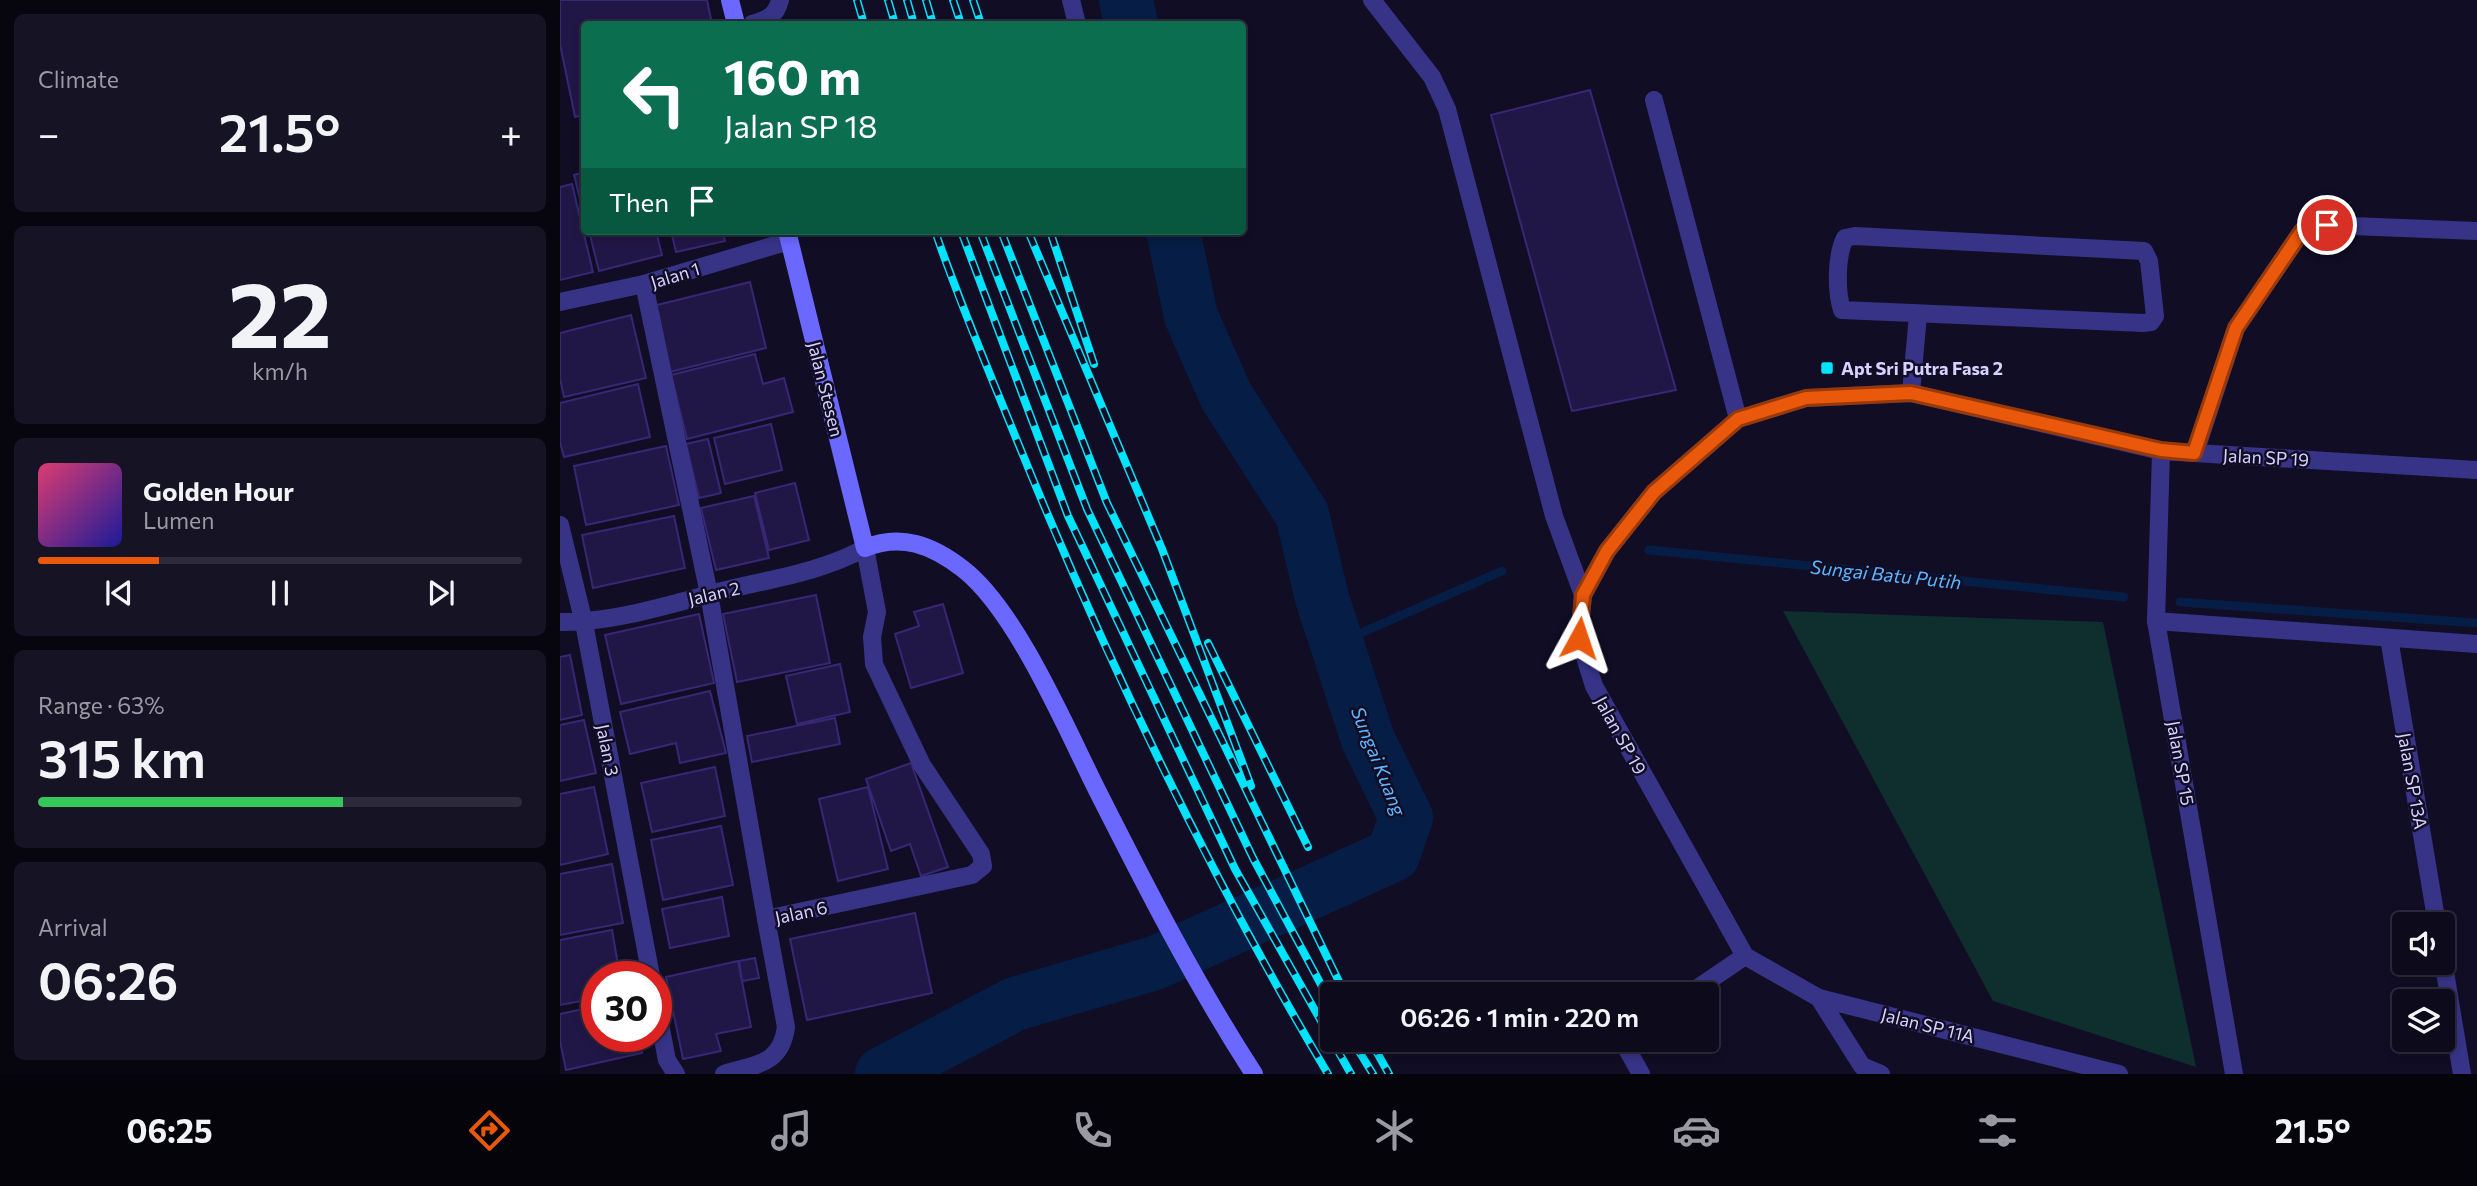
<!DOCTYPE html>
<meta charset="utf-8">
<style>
:root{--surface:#0d0a1c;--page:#161325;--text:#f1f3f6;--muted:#9a9aa3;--line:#2d2b3b;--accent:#ea580c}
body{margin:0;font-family:Commissioner,sans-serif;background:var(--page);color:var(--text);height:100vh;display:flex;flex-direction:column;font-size:26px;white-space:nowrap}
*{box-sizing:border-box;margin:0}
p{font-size:23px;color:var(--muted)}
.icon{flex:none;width:38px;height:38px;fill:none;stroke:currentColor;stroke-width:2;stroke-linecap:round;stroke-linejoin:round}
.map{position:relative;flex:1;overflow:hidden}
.sheet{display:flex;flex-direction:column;gap:14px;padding:14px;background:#07060f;width:560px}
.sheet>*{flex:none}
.hud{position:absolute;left:21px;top:21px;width:665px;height:214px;border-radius:7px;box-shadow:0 4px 10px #0003,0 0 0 2px var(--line);background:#0b6e4f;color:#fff;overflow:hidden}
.controls{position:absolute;left:1832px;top:912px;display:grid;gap:14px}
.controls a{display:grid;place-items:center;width:63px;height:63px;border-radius:7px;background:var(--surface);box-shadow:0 4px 10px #0003,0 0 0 2px var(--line);font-size:35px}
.speed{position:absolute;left:21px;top:961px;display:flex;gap:14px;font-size:35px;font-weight:700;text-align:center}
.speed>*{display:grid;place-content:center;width:91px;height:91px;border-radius:50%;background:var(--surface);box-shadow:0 4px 10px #0003,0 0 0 2px var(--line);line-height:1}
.speed .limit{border:10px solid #d22;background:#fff;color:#111}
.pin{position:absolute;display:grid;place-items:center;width:60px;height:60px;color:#fff;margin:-30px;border:4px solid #fff;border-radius:50%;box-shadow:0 2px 7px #0007}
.me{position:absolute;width:77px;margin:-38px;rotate:5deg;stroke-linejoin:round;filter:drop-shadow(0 0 5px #0008)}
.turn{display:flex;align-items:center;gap:24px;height:147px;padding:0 28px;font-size:32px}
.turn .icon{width:91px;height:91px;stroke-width:2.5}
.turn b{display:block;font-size:49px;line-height:60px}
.then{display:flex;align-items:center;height:66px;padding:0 28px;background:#0003;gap:14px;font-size:26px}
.big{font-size:52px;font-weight:600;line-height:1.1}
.sheet .card{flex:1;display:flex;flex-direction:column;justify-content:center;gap:10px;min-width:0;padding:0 24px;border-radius:10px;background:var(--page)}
.sheet .dial{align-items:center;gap:0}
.dial b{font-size:91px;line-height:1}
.song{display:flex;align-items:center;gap:21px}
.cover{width:84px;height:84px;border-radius:10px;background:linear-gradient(135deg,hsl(340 70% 55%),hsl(240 70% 35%))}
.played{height:7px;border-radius:4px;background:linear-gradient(90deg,var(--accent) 25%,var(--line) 25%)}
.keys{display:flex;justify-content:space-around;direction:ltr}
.heat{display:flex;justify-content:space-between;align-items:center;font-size:38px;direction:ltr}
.charge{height:10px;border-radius:5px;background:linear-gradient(90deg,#34c759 63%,var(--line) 0)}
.trip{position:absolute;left:760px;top:982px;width:399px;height:70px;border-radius:7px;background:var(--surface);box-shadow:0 4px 10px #0003,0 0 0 2px var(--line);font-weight:600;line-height:70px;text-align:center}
.menu{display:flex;height:112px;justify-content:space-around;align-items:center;background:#05040b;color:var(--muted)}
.menu .icon{width:49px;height:49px}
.menu .selected{color:var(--accent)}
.menu b{font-size:32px;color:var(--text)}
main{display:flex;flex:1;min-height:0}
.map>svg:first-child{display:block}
</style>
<main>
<section class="sheet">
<div class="card"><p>Climate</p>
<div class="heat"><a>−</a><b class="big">21.5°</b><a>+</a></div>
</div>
<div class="card dial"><b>22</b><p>km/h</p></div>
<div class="card">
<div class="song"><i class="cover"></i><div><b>Golden Hour</b><p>Lumen</p></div></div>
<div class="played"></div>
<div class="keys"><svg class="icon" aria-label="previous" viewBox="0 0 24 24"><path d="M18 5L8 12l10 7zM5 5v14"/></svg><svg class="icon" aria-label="pause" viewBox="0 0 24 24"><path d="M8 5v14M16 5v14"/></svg><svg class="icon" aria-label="next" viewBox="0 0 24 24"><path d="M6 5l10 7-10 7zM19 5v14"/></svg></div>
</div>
<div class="card"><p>Range · 63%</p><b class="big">315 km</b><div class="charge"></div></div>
<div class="card"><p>Arrival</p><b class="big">06:26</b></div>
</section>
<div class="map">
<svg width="1917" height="1074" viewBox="0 0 1917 1074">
<rect width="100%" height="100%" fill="#110d25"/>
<path fill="#0f2f2e" d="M1223 611 1543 622 1636 1067 1433 1001Z"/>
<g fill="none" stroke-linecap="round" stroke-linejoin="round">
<path stroke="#061d45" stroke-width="9" d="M1089 550 1564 597
M1620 602 1917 623
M776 644 942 571"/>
<path stroke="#061d45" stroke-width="54" d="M566 0 571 24
M322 1074 455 1004 595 963 833 855 846 817 808 740 762 598 742 514 666 396 631 316 613 231"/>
</g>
<path fill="#211747" stroke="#372775" stroke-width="2" d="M0 0H147L152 24H24V115L15 117 0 44Z
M1030 90 1116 390 1012 411 931 115Z
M24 172V215L14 175Z
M12 184 33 272 0 280V187Z
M29 231H96L102 255 39 271Z
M111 231H162L165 241 116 252Z
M190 282 206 348 110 372 93 306Z
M71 315 86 378 4 397 0 379V333Z
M195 354 203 384 224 378 233 412 127 439 111 375Z
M78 384 90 437 4 457 0 442V403Z
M211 424 222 470 165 484 154 438Z
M148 439 161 493 139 498 126 444Z
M106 446 119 505 26 525 14 466Z
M235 483 249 540 209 550 195 493Z
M194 496 209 558 156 570 141 508Z
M114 516 125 568 33 588 22 535Z
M256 595 270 663 177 682 163 614Z
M383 604 403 673 351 688 335 634 359 626 354 612Z
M139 614 154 683 61 704 45 635Z
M10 655 22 715 0 720V657Z
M280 664 290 712 237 724 226 676Z
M150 691 166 753 120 763 116 743 70 754 60 712Z
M275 718 280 744 192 762 187 736Z
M24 720 36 773 0 781V725Z
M351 763 388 867 361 876 350 844 331 851 306 779Z
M155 767 165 816 92 832 81 783Z
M34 787 48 854 0 865V794Z
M308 787 328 869 278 881 259 799Z
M161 826 173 885 103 900 91 840Z
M52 864 63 923 0 935V874Z
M162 897 169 936 110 948 102 909Z
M355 913 372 993 247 1020 230 939Z
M52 930 60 976H37V998L0 1005V940Z
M195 958 199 978 182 981 179 961Z
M178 961 191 1027 156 1034 161 1051 123 1059 106 977Z
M37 1006V1036H79L82 1053 6 1070 0 1041V1014Z"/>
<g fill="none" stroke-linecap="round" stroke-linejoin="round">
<path stroke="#373488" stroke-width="18" d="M511 0 517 24
M812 0 872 77 887 109 994 516 1023 595
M192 24C207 20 216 16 220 0
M1295 236 1584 251 1589 261 1595 316 1591 322 1583 323 1282 310C1276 291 1276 256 1285 238Z
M84 284 149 594 206 919
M1351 393 1358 315
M1596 621 1917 644"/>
<path stroke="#373488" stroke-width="18" d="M1094 100 1178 419
M0 302 84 284 229 241
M1601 451 1596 621 1674 1074
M1635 453 1676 328 1742 231 1767 225 1917 231
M0 525 24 623 91 976
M0 622C54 623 110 604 162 591 210 579 262 572 305 548L317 612 312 637 314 664 362 765 421 854 423 866 412 875 206 919 226 1027C221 1065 196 1064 164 1074
M1829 638 1877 924
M1185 956 1034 686 1019 638 1023 595 1047 551 1094 492 1178 419 1246 398 1351 393 1601 451 1917 470
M1185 956 1259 998 1559 1074
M1883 960 1902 1074
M1129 994 1185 956
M1259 998 1302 1066 1321 1074
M96 1004 107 1060 116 1074
M1062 1040 1081 1074"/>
<path stroke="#6b68ff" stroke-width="18" d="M170 0 176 24
M227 231 305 548C341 533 372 545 403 569 456 610 506 728 537 790 586 887 635 983 694 1074"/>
<defs>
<path id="rail" d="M297 0 304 24
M328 0 335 24
M347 0 354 24
M366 0 373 24
M393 0 401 24
M413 0 421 24
M375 231C399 301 428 369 456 438 545 657 647 871 768 1074
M401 231 508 516 675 869 791 1074
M420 231 527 509 693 858 772 1005
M441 231 547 503 785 994
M468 231 602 549 691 786
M490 231 534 364
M648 643 748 847
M792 1040 813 1074
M810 1040 829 1074"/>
</defs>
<use href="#rail" stroke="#00e3fc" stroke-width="8"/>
<use href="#rail" stroke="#110d25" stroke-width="5" stroke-dasharray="16" stroke-linecap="butt"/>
</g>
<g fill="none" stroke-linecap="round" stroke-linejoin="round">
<defs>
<path id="route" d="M1019 638 1023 595 1047 551 1094 492 1178 419 1246 398 1351 393 1601 450 1634 453 1676 328 1742 231 1767 225"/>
</defs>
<use href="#route" stroke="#983908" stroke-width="18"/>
<use href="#route" stroke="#ea580c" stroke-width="12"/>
</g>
<rect fill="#00e3fc" stroke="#110d25" stroke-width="2.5" x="1260" y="361" width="14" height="14" rx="3.5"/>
<g text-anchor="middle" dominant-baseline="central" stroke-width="5" stroke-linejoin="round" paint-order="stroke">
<g font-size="18" fill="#d6d1ff" stroke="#110d25">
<text transform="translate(115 275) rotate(-17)">Jalan 1</text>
<text transform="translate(266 389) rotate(76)">Jalan Stesen</text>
<text transform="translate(1706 457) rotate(3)">Jalan SP 19</text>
<text transform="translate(154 593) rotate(-13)">Jalan 2</text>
<text transform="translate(1061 735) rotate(61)">Jalan SP 19</text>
<text transform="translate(48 750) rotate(79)">Jalan 3</text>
<text transform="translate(1621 763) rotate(80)">Jalan SP 15</text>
<text transform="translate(1853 781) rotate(80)">Jalan SP 13A</text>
<text transform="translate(241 912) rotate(-12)">Jalan 6</text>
<text transform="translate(1368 1025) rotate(14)">Jalan SP 11A</text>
</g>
<g font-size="18" font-weight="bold" fill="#d6d1ff" stroke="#110d25" text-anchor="start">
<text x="1281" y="368">Apt Sri Putra Fasa 2</text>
</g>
<g font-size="19" font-style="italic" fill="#5fb5ff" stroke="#110d25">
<text transform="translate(1326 574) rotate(6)">Sungai Batu Putih</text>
<text transform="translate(819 761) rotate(68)">Sungai Kuang</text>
</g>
</g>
</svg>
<div class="controls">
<a><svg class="icon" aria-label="sound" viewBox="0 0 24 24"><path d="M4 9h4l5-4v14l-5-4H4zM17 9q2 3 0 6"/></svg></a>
<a><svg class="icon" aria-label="layers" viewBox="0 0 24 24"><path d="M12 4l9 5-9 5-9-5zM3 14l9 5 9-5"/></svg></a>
</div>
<div class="speed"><div class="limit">30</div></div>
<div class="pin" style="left:1767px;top:225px;background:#d93025"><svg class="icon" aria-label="arrive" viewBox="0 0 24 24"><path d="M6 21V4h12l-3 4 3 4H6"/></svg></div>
<svg class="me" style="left:1019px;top:638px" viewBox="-20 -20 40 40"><path d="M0-17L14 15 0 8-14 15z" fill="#ea580c" stroke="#fff" stroke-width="4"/></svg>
<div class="trip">06:26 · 1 min · 220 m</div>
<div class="hud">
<div class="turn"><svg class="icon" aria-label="left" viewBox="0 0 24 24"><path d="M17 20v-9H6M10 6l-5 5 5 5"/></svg><div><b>160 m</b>Jalan SP 18</div></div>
<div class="then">Then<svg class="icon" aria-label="arrive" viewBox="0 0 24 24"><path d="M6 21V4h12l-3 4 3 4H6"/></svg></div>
</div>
</div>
</main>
<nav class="menu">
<b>06:25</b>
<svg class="icon selected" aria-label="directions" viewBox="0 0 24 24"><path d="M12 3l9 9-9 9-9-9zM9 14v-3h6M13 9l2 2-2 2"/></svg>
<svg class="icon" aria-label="music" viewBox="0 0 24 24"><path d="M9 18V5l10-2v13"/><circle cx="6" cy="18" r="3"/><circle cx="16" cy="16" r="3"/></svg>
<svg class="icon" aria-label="phone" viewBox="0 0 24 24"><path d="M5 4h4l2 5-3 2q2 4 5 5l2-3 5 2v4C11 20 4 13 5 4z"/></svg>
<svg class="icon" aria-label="climate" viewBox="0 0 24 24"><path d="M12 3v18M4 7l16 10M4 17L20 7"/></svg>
<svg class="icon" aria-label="car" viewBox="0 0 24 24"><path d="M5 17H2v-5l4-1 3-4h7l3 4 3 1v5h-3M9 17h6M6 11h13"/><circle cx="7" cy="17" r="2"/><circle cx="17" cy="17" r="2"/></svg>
<svg class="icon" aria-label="filters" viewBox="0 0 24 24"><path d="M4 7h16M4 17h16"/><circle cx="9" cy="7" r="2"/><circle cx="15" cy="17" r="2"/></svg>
<b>21.5°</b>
</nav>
